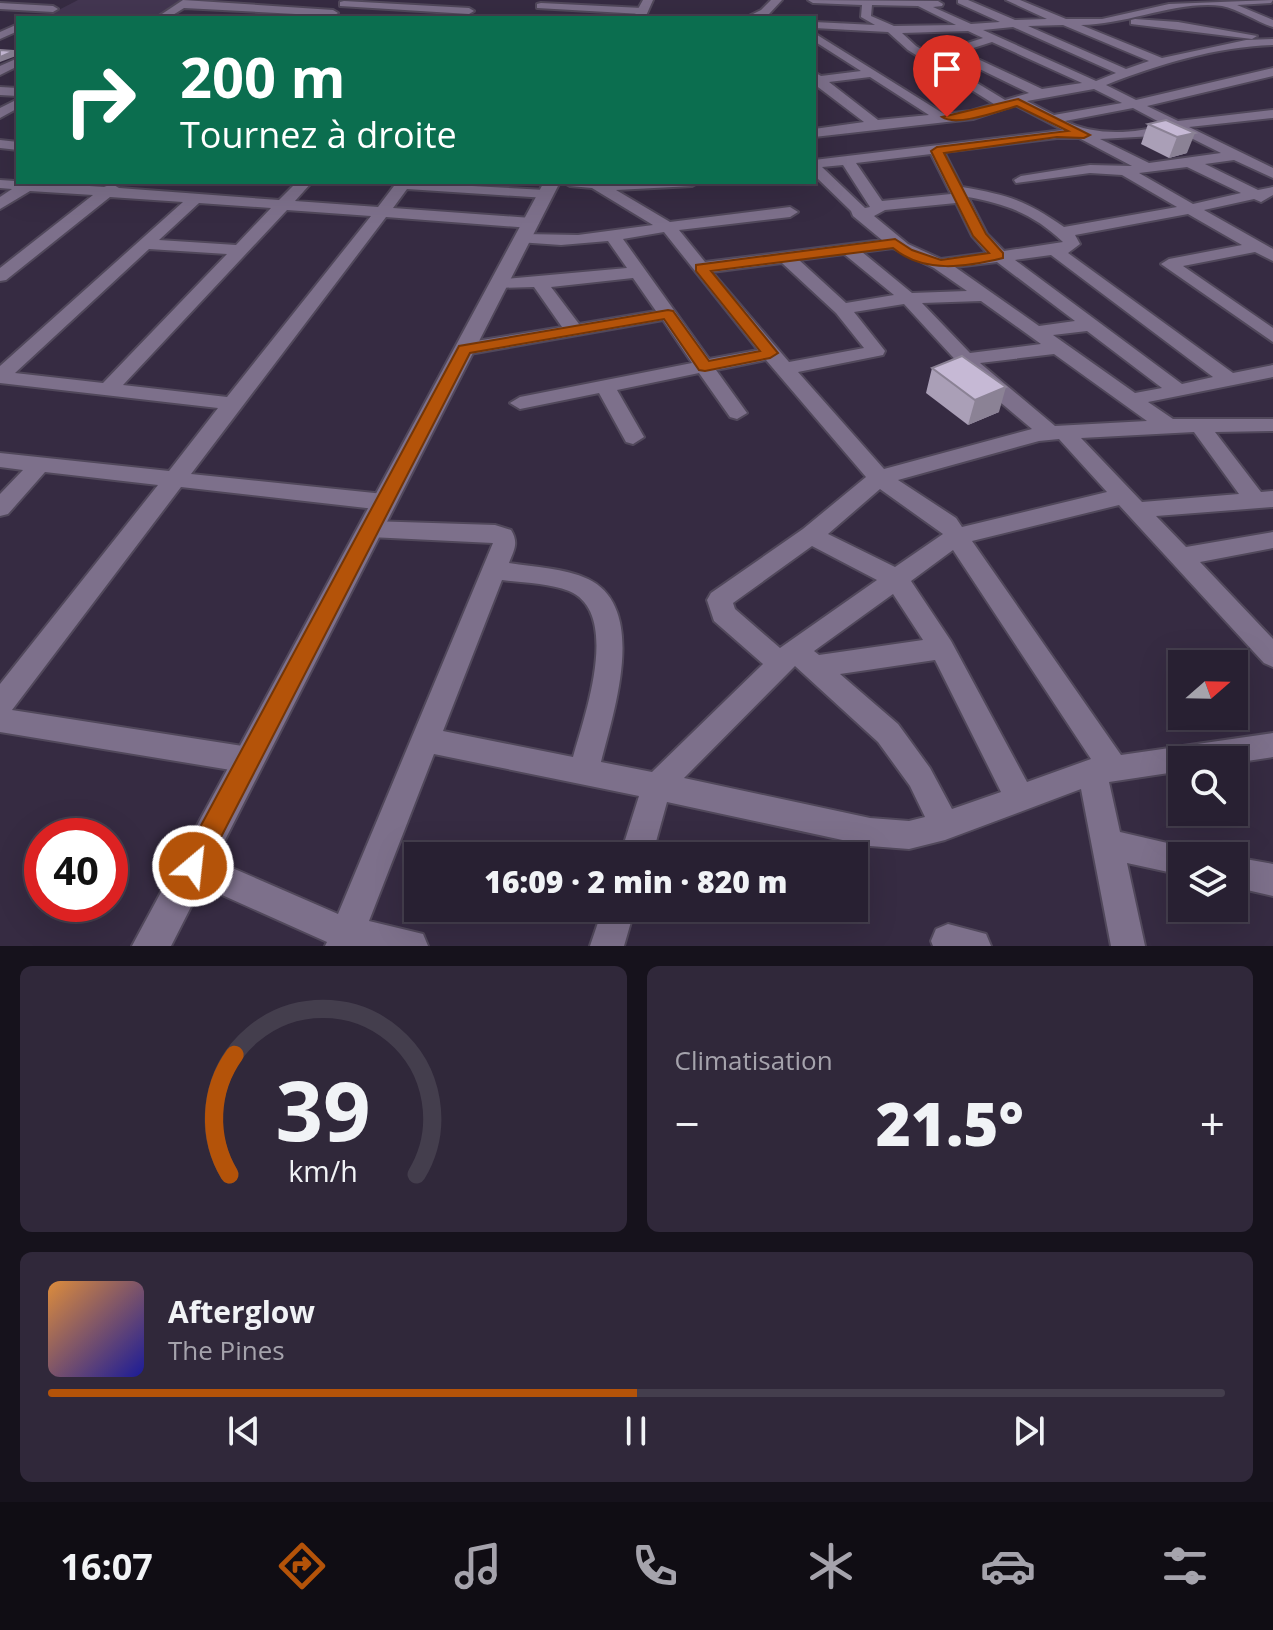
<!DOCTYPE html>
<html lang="fr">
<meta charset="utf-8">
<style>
:root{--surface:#282032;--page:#30283a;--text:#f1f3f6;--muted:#a5a3ac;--line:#443e4d;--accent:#b45309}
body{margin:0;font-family:"Open Sans",sans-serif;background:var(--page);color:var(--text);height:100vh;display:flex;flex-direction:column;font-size:30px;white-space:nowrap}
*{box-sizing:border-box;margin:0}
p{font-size:26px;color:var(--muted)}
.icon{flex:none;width:44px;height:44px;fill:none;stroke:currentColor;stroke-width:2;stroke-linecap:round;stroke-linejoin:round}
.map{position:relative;height:946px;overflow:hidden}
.side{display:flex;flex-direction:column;gap:20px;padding:20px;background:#16121c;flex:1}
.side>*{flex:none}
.hud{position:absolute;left:16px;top:16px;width:800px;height:168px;border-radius:0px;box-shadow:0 8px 32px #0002,0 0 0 2px var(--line);background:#0b6e4f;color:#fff;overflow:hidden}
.needle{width:52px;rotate:70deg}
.fabs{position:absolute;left:1168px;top:650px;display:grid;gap:16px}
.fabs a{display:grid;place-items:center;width:80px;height:80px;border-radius:0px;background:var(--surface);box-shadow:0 8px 32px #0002,0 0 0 2px var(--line);font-size:40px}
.speed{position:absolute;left:24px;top:818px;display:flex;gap:16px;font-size:40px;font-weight:700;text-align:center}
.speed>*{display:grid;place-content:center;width:104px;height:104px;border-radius:50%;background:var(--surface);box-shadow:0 8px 32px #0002,0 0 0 2px var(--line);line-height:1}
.speed .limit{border:12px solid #d22;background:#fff;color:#111}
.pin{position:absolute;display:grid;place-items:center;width:68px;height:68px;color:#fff;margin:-82px -34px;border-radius:50% 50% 50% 0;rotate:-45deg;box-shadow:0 0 8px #0007}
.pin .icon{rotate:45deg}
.me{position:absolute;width:88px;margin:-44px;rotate:28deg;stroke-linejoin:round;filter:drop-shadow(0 0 6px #0008)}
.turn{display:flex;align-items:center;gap:28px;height:168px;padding:0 32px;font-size:36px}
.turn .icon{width:104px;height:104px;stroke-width:2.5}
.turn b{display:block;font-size:56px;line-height:68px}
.big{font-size:60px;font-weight:800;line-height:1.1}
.side .card{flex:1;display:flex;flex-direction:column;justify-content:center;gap:12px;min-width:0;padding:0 28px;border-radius:12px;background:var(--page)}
.side .dial{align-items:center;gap:0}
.dial svg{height:208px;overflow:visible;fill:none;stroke:var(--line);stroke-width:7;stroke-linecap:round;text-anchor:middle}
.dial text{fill:var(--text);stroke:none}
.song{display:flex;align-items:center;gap:24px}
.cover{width:96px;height:96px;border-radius:12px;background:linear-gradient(135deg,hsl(30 70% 55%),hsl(240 70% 35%))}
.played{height:8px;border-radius:4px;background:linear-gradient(90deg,var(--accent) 50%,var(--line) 50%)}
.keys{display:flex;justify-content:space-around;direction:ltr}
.heat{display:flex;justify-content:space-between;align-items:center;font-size:44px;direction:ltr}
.side .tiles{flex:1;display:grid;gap:20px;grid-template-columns:1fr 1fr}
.card:last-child{grid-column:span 2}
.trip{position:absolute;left:404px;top:842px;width:464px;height:80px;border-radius:0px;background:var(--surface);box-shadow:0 8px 32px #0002,0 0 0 2px var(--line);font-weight:800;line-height:80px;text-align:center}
.menu{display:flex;height:128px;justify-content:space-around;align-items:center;background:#100d14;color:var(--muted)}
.menu .icon{width:56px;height:56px}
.menu .on{color:var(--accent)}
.menu b{font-size:36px;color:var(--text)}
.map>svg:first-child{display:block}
</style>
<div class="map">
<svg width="1273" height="946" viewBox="0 0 1273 946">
<rect width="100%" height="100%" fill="#362b42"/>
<path fill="#433651" d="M78 0H183L154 18H43Z"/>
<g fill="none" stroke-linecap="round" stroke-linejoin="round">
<defs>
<path id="street" d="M183 0 333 10 338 13 333 16 184 8 168 18H156Z
M771 0H782L769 14 745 18 761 10Z
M808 0 938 1 943 4 942 6 933 7 971 24 1000 22 958 3V0H968L1015 20 1047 19 1006 0H1020L1066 19H1102L1169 4 1273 0 1271 3 1237 5 1273 20V27C1257 22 1238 9 1222 6 1179 0 1126 25 1081 25L1162 58 1246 40 1273 39V45C1216 47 1159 64 1106 85L1136 100 1273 68V76L1147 106 1178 121 1273 110V118L1189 127 1273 168V178L1234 160 1205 164 1258 190 1273 187V195L1261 202 1254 199 1204 210 1273 249V261L1255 252 1183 266 1273 328V342L1161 264 1169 259 1242 245 1188 214 1075 235 1080 244 1068 253 1233 373 1273 365V377L1148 402 1173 419H1273V431L1215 432 1261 492 1273 491V507L1156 516 1186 547 1273 532V548L1200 562 1273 639V667L1264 663 1119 505 972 541 1121 755 1273 733V757L1234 763V760H1182V771L1109 782 1120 832 1193 849 1196 856H1182V875L1127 863 1145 946H1111L1081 789 945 840 909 849 870 846 667 802 652 856H620L639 796 434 754 369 921 423 934 428 946H325L327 942 182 877 177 866 182 855 193 851 338 914 493 543 370 537 362 535 358 529 362 523 370 521 495 525 511 530C519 543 514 550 509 563 535 567 564 568 588 579 649 608 613 713 601 762L652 772 763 664 714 621 707 600 711 593 803 529 866 477 766 360 716 370 747 413 737 419 730 417 699 373 617 390 644 437 633 444 626 442 599 393 520 409 510 403 520 397 692 363 663 320 464 355 455 349 464 343 562 327 534 287 494 288 491 284 494 280 627 268 608 241 561 245 518 242V236L524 234 578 235 653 225 592 188 570 186 563 182H699L692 186 616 190 670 222 790 207 798 212 790 217 679 230 705 262 882 240 853 216 851 211 814 175V160L1063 130 1015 105 973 119 814 137V129L864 122 814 84V72L821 76 861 71 814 41V33L944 114 971 111 994 104 908 50 888 32 814 28V22L875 25 861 17 862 5 813 3ZM872 5 918 6 956 25 894 26 871 16ZM1063 25 1149 61 1126 69 1028 26ZM1013 27 1116 73 1096 81 983 30ZM968 31 983 38 958 46 957 58 1029 93 1005 100 916 46 902 33ZM992 42 1082 83 1042 89 967 54V50ZM870 77 929 115 878 120 829 82ZM1094 89 1122 103 1054 115 1027 101ZM1133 108 1165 125C1133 134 1095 136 1065 121ZM1175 130 1221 153 1149 163 1100 139 1154 136ZM1057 138H1079L1132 166 1090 165 1021 176 1014 180 1016 183 1090 173 1122 175 1177 207 1064 227C1025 200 1008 195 962 187L944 152ZM931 154 951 194 882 201 856 163ZM843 165 870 207 865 208 822 167ZM1187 167 1241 193 1193 204 1139 173ZM968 197C1006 204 1034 214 1063 242L1004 251 987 234ZM956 203 972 236 987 253 941 259 908 244 874 216 885 210ZM664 232 758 350 709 359 623 239ZM893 248 934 268 967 291 912 293 862 252ZM844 254 894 295 846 303 799 260ZM1051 255 1213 377 1182 384 1015 260ZM997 262 1075 321 1039 326 955 267ZM782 263 836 313 864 348 789 362 712 272ZM633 278 656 311 579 324 551 287ZM981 301 1041 344 970 353 922 303ZM904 304 973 379 1032 429 884 469 798 372 883 355 885 351 854 312ZM1087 331 1162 388 1135 393 1053 335ZM1054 354 1147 421 1055 426 980 363ZM1194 432 1239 494 1142 502 1081 438ZM1059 439 1107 492 962 527 956 518 898 480 1039 441ZM880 489 943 534 895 567 828 534ZM812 546 877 580 780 648 735 609 733 603ZM953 550 1091 759 1027 782 951 641 911 581ZM502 580C524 583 549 583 569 591 622 613 584 717 573 757L443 731ZM893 594 923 640 819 655 814 651ZM935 660 1001 792 952 809 930 768 898 724 840 674ZM795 666 878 742 910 786 925 817 909 821 870 818 684 778Z
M344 1 469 8 474 11 469 14 340 6V2Z
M0 3 53 6 58 9 53 12 0 9Z
M541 3 642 8 647 11 642 14 537 8V4Z
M1135 19 1178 22 1257 36 1252 39 1131 24V20Z
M18 24V31L0 39V32Z
M18 58V66L0 75V66Z
M0 87 18 88V96L0 95Z
M18 99V108L0 118V108Z
M0 140 18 142V150L0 148Z
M0 180 104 187 112 184 119 188 279 200 297 182H312L295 201 378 207 397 182 546 190 553 194 546 198 407 189 393 208 531 218 539 223 531 228 386 217 191 474 384 494 392 497 395 502 392 507 384 510 181 487 12 710 249 747 259 751 264 760 259 769 249 773 0 732V684L158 485 45 472 8 514 0 516V494L23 470 0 467V453L169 471 218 408 0 383V366L183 202 110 197 6 280 0 281V268L93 195 30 191 0 209V197L12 189 0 188ZM199 203 271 208 236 245 159 240ZM287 210 371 216 227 397 123 385ZM149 249 227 254 103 383 15 373Z
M1234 857 1273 864V896L1234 887Z
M603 908H635L624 946H590Z
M948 924 986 934 991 946H933L931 941 936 929Z"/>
<path id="secondary" d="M643 0H653L645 18H633Z
M544 182H560L171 946H132Z"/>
</defs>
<use href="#street" stroke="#51485b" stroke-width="4"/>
<use href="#secondary" stroke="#51485b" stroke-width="4"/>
<use href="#street" fill="#7d708b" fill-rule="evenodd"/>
<use href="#secondary" fill="#7d708b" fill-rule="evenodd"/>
</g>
<path fill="#aa9fb7" d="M1166 120 1187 153 1169 158 1141 144 1148 124Z
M932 368 999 412 968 425 926 393Z"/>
<path fill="#8b8295" d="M14 51 16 56 0 62V57Z
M1195 133 1187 153 1169 158 1177 137Z
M1006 387 999 412 968 425 975 400Z"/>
<path fill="#c6b9d5" stroke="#8b8295" stroke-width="2" d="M0 50 14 51 0 57Z
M1166 120 1195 133 1177 137 1148 124Z
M962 356 1006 387 975 400 932 368Z"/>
<path fill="#b45309" stroke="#753606" stroke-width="2" d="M1018 99 1090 135 1084 138 1057 137 944 153 986 234 1003 253V258C966 267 924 274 893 248L711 271 778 353 770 358 705 371 699 370 664 319 470 353 202 874 193 878 184 874 180 866 184 857 459 346 668 310 673 311 709 361 760 351 696 271V265L895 239 912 250 941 260 989 253 973 236 931 151 937 147 1068 131 1017 106C999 111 957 127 942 117Z"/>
</svg>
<div class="fabs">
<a><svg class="needle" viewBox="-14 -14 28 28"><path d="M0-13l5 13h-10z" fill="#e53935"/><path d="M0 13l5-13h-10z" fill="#a5a3ac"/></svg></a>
<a><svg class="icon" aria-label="search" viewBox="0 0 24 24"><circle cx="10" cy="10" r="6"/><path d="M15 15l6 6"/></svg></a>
<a><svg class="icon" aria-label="layers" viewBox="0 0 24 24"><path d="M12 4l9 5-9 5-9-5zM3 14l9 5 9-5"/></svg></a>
</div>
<div class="speed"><div class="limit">40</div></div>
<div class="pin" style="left:947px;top:117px;background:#d93025"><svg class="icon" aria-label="arrive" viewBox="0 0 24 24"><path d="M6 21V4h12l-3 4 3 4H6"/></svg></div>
<svg class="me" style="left:193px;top:866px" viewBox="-20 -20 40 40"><circle r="17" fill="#b45309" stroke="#fff" stroke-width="3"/><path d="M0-11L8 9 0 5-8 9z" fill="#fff"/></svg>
<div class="trip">16:09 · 2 min · 820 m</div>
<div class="hud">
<div class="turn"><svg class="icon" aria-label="right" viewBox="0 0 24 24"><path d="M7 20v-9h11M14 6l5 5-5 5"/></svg><div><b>200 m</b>Tournez à droite</div></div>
</div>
</div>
<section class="side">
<div class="tiles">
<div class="card dial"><svg viewBox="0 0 100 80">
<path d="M14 69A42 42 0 1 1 86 69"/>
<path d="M14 69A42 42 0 0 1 16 23" stroke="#b45309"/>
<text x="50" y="56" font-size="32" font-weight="700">39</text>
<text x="50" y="72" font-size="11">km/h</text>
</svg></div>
<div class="card"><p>Climatisation</p>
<div class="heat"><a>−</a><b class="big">21.5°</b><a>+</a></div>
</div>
<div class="card">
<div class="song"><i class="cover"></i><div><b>Afterglow</b><p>The Pines</p></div></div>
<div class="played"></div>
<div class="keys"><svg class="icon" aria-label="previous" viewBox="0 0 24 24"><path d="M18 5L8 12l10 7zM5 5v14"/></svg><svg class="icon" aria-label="pause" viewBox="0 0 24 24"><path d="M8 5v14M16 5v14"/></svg><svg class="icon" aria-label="next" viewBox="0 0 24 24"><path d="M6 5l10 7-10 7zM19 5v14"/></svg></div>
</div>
</div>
</section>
<nav class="menu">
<b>16:07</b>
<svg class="icon on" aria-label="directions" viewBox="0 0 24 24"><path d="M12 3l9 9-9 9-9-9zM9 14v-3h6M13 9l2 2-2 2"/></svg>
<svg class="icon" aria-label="music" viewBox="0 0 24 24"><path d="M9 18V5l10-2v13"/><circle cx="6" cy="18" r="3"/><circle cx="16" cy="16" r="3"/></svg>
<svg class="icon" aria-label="phone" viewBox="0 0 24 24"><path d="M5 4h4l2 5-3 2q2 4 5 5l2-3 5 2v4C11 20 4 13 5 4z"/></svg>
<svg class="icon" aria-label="climate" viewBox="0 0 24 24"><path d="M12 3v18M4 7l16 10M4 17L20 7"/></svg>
<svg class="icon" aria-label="car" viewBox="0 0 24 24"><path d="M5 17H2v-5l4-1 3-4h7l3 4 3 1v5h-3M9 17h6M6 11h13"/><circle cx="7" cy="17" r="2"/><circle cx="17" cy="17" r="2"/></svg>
<svg class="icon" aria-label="filters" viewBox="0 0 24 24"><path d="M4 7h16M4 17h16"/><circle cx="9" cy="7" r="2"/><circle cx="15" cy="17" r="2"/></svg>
</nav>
